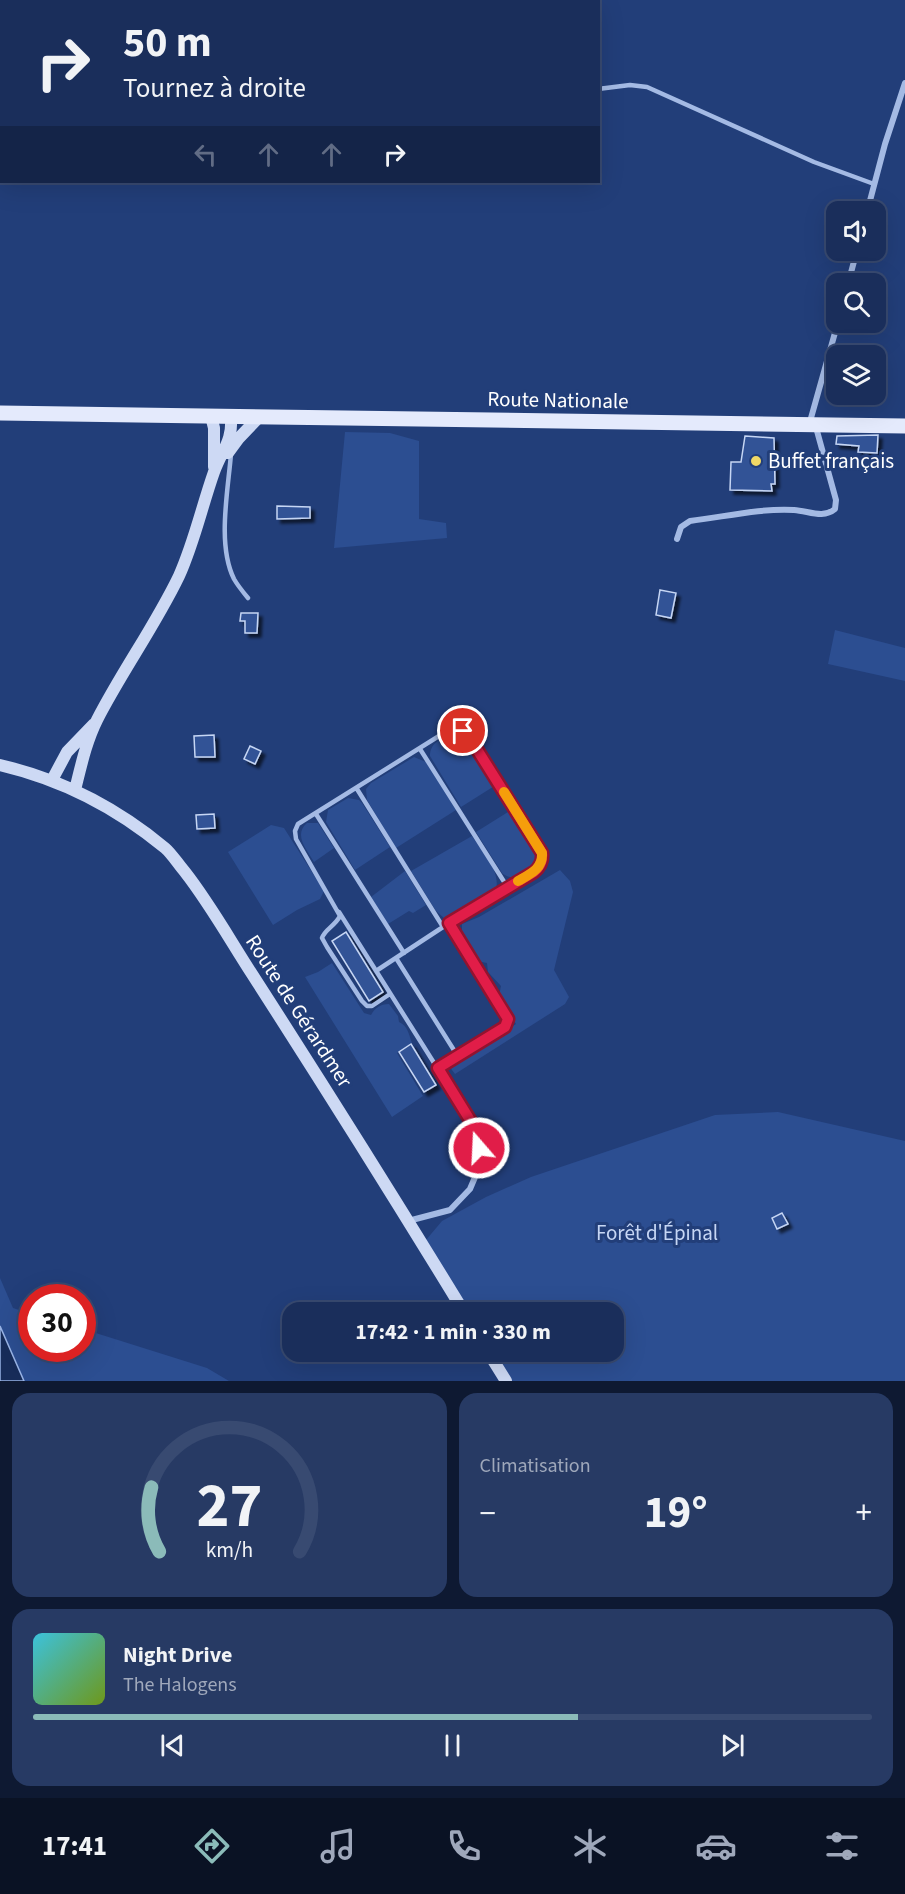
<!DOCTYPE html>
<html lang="fr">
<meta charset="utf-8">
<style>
:root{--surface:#1a2e5b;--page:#273a64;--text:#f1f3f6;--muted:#9fa8bb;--line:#384a71;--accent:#8bbbb9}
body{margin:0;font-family:"Source Sans 3",sans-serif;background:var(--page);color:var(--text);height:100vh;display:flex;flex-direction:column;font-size:22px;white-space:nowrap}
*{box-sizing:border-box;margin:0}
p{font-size:20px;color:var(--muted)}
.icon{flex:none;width:33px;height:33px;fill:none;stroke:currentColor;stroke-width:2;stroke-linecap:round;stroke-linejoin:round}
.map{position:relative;height:1381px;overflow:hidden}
.details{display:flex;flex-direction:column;gap:12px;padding:12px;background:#0e1932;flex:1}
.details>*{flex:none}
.banner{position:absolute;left:0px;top:0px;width:600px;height:183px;box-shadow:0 6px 24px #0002,0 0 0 2px var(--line);background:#1a2e5b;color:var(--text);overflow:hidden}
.buttons{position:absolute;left:826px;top:201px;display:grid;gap:12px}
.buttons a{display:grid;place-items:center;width:60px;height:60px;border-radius:12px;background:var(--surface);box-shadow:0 6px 24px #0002,0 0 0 2px var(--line);font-size:30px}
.speed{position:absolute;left:18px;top:1284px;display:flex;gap:12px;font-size:30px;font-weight:700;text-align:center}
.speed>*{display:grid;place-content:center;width:78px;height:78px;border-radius:50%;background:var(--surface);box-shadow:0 6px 24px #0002,0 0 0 2px var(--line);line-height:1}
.speed .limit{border:9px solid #d22;background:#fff;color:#111}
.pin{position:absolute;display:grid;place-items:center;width:51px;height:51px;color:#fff;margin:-26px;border:3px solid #fff;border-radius:50%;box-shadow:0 2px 6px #0007}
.me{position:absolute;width:66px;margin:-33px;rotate:341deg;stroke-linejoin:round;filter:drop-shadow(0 0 4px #0008)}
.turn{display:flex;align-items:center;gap:21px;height:126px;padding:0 24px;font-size:27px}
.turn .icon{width:78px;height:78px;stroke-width:2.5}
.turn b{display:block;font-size:42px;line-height:51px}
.lanes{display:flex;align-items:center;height:57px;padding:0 24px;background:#0003;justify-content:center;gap:30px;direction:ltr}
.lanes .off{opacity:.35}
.big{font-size:45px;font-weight:700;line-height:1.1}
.details .card{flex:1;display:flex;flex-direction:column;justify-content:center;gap:9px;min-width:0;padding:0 21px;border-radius:18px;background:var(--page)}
.details .dial{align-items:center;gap:0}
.dial svg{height:156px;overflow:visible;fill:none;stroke:var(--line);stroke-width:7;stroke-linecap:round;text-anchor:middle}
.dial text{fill:var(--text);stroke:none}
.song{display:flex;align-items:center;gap:18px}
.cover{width:72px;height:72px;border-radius:9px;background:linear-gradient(135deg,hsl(190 70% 55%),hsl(80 70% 35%))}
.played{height:6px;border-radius:3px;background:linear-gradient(90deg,var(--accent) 65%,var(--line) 65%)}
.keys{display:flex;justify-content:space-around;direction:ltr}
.heat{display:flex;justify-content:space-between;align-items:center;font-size:33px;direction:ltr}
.details .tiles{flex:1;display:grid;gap:12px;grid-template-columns:1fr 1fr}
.card:last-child{grid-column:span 2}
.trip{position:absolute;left:282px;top:1302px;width:342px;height:60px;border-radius:18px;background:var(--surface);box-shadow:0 6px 24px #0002,0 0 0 2px var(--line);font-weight:700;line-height:60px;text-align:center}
.tab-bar{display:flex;height:96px;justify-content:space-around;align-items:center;background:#0a1224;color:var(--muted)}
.tab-bar .icon{width:42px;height:42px}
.tab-bar .active{color:var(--accent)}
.tab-bar b{font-size:27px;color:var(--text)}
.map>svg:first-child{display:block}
</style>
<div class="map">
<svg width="905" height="1381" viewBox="0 0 905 1381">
<defs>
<filter id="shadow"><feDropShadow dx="4" dy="4" stdDeviation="1.5" flood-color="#0009"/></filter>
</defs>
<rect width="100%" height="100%" fill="#223e79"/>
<path fill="#2c4e91" d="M345 432 390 433 419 441V519L446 523 447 538 334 548Z
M835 630 905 648V681L828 664Z
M451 733 466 737 496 785 461 807 430 756C430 743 441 739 451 733Z
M414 757 426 762 456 810 396 848 367 800 366 789 371 783Z
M348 798 359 800 362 803 390 847 355 870 326 822 328 810Z
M511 810 538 852C541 871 516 885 502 873L476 832Z
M307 823H318L334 848 314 862C307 850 293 835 307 823Z
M271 825 284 828 324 891 320 899 297 910 273 925 228 852Z
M472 836C482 851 503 873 495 892L455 917 444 918 436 911 411 871Z
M560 870 570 881 573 892 554 970 569 997 565 1004 455 1074 449 1066 516 1024 499 996 501 986 488 972 487 963 477 961 462 935V924L479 917Z
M405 871 426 905 413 913 409 911 388 924 371 897Z
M332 963 364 1013 371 1015C375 1008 380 1004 389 1004L398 1016 399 1022C408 1026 409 1035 412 1043L397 1053 423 1096 392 1117 305 977 318 972Z
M778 1112 905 1141V1381H502L492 1352H614V1312H469L426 1240 442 1221 486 1197 531 1177 715 1115Z
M0 1278 13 1308 31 1314 32 1348H82L83 1329 207 1368 229 1381H0Z"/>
<path fill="#172c59" stroke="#98b3e5" stroke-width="1.5" d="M0 1326 24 1381H0Z"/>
<path fill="#325396" stroke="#c6d6f4" stroke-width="1.5" filter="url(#shadow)" d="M878 435 877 453 858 452 859 446 836 444 837 436Z
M745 436 774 438 775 484H771L772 491 730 490 731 462H741Z
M277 506 310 507V518L277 519Z
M660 590 676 593 671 618 656 615Z
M241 613H258L257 633H245V621H240Z
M214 735 215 757H195L194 736Z
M250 746 261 751 255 764 244 759Z
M214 814 215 828 197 829 196 815Z
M346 932 383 992 369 1001 332 941Z
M411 1044 436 1085 424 1092 399 1052Z
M782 1213 788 1224 777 1229 772 1218Z"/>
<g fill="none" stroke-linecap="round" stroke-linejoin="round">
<path stroke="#a4bae4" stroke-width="4.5" d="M598 89 630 85 647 87 814 162 874 184
M231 454C228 491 217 545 234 579 238 586 243 592 248 598
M420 749 508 888
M357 789 443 927
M316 814 404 953
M339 912 446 1082
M396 958 457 1055
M376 971 443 927 534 872 541 864 542 853 468 735C461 730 456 729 447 731L298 824 295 831 296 839 340 916C335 926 325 929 322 938L327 947 362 1001 367 1006H372L390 994
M438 1068 505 1027 508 1019 449 923"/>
<path stroke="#a4bae4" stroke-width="6" d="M867 212 885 144 905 83
M848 284 857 250
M677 539 681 527 690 521C724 517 760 508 794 510 809 511 823 519 835 509L836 500 817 431 811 418 838 322
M408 1221 450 1210 470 1189 481 1163 478 1133 446 1082"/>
<path stroke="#cdd9f4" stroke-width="12" d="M211 416 214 428V467
M228 453 239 438 260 416
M0 765C60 779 117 808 165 848 172 854 178 864 185 872 210 904 230 940 252 974 324 1086 395 1199 464 1312
M52 780 67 752 94 724
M75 790C81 766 86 742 97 720 122 671 155 626 179 576 194 543 202 506 214 472 222 450 233 441 231 416
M488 1352 506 1381"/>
<path stroke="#e4eafc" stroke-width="15" d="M0 413 905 426"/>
</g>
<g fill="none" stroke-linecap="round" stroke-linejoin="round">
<defs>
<path id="route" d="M463 731 468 735 542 853C543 861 540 867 534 872L449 923 508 1019 505 1027 438 1068 478 1133 479 1148"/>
</defs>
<use href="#route" stroke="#92132f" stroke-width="15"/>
<use href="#route" stroke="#e11d48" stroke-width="10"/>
<path stroke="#f59e0b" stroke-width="10" d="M504 792 542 853C543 869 530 874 518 881"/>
</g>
<circle fill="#f0d866" stroke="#223e79" stroke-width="2" cx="756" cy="461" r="6"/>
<g text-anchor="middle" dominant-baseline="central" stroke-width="6" stroke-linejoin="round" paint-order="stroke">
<g font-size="21" fill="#fff" stroke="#223e79">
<text transform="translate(558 400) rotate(1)">Route Nationale</text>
<text transform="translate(299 1011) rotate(57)">Route de Gérardmer</text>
</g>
<g font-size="21" fill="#fff" stroke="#223e79" text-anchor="start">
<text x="768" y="461">Buffet français</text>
</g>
<g font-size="21" fill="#c6d6f4" stroke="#223e79">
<text x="657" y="1233">Forêt d'Épinal</text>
</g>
</g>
</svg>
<div class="buttons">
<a><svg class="icon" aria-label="sound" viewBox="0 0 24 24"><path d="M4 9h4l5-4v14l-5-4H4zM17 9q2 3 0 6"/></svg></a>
<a><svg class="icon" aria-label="search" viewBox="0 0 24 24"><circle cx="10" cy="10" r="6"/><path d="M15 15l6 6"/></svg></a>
<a><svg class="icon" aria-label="layers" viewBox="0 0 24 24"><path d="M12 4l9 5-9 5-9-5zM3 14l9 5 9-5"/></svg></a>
</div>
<div class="speed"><div class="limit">30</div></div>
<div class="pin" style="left:463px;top:731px;background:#d93025"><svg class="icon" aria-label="arrive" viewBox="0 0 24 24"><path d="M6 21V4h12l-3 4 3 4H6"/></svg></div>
<svg class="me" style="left:479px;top:1148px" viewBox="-20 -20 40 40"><circle r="17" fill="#e11d48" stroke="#fff" stroke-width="3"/><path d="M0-11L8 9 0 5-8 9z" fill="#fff"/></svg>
<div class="trip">17:42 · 1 min · 330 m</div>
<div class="banner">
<div class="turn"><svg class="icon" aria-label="right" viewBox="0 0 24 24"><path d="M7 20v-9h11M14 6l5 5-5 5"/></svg><div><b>50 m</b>Tournez à droite</div></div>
<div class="lanes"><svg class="icon off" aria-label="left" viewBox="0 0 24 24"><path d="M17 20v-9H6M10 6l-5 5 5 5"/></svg><svg class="icon off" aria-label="ahead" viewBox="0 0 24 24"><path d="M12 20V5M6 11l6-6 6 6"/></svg><svg class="icon off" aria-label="ahead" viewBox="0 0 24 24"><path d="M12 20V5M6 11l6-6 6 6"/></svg><svg class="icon" aria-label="right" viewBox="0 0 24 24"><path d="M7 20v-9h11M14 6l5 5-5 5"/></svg></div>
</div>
</div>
<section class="details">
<div class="tiles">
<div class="card dial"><svg viewBox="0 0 100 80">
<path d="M14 69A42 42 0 1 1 86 69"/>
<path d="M14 69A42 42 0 0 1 10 36" stroke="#8bbbb9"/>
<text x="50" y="56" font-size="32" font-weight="700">27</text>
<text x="50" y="72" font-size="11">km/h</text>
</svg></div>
<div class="card"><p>Climatisation</p>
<div class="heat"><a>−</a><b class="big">19°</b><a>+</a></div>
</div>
<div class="card">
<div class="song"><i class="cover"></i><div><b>Night Drive</b><p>The Halogens</p></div></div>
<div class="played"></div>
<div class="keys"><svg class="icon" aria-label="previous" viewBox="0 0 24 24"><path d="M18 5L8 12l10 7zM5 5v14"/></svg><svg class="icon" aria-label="pause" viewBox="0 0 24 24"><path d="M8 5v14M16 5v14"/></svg><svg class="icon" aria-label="next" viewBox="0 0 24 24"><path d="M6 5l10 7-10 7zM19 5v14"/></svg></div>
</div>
</div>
</section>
<nav class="tab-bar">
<b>17:41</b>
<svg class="icon active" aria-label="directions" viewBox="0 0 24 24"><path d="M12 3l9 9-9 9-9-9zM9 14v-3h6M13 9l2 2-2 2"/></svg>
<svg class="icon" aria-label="music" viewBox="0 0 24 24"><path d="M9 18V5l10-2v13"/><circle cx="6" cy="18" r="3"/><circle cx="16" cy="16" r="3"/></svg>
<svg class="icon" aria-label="phone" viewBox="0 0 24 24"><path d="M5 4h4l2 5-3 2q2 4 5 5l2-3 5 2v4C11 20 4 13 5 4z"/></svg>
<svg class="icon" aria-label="climate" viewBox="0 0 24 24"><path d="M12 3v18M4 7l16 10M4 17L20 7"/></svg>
<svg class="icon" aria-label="car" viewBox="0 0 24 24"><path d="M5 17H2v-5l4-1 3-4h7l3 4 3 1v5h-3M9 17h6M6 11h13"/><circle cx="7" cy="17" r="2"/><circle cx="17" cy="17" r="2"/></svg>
<svg class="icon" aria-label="filters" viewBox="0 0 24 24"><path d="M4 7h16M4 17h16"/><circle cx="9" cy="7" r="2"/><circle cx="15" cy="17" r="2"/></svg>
</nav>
